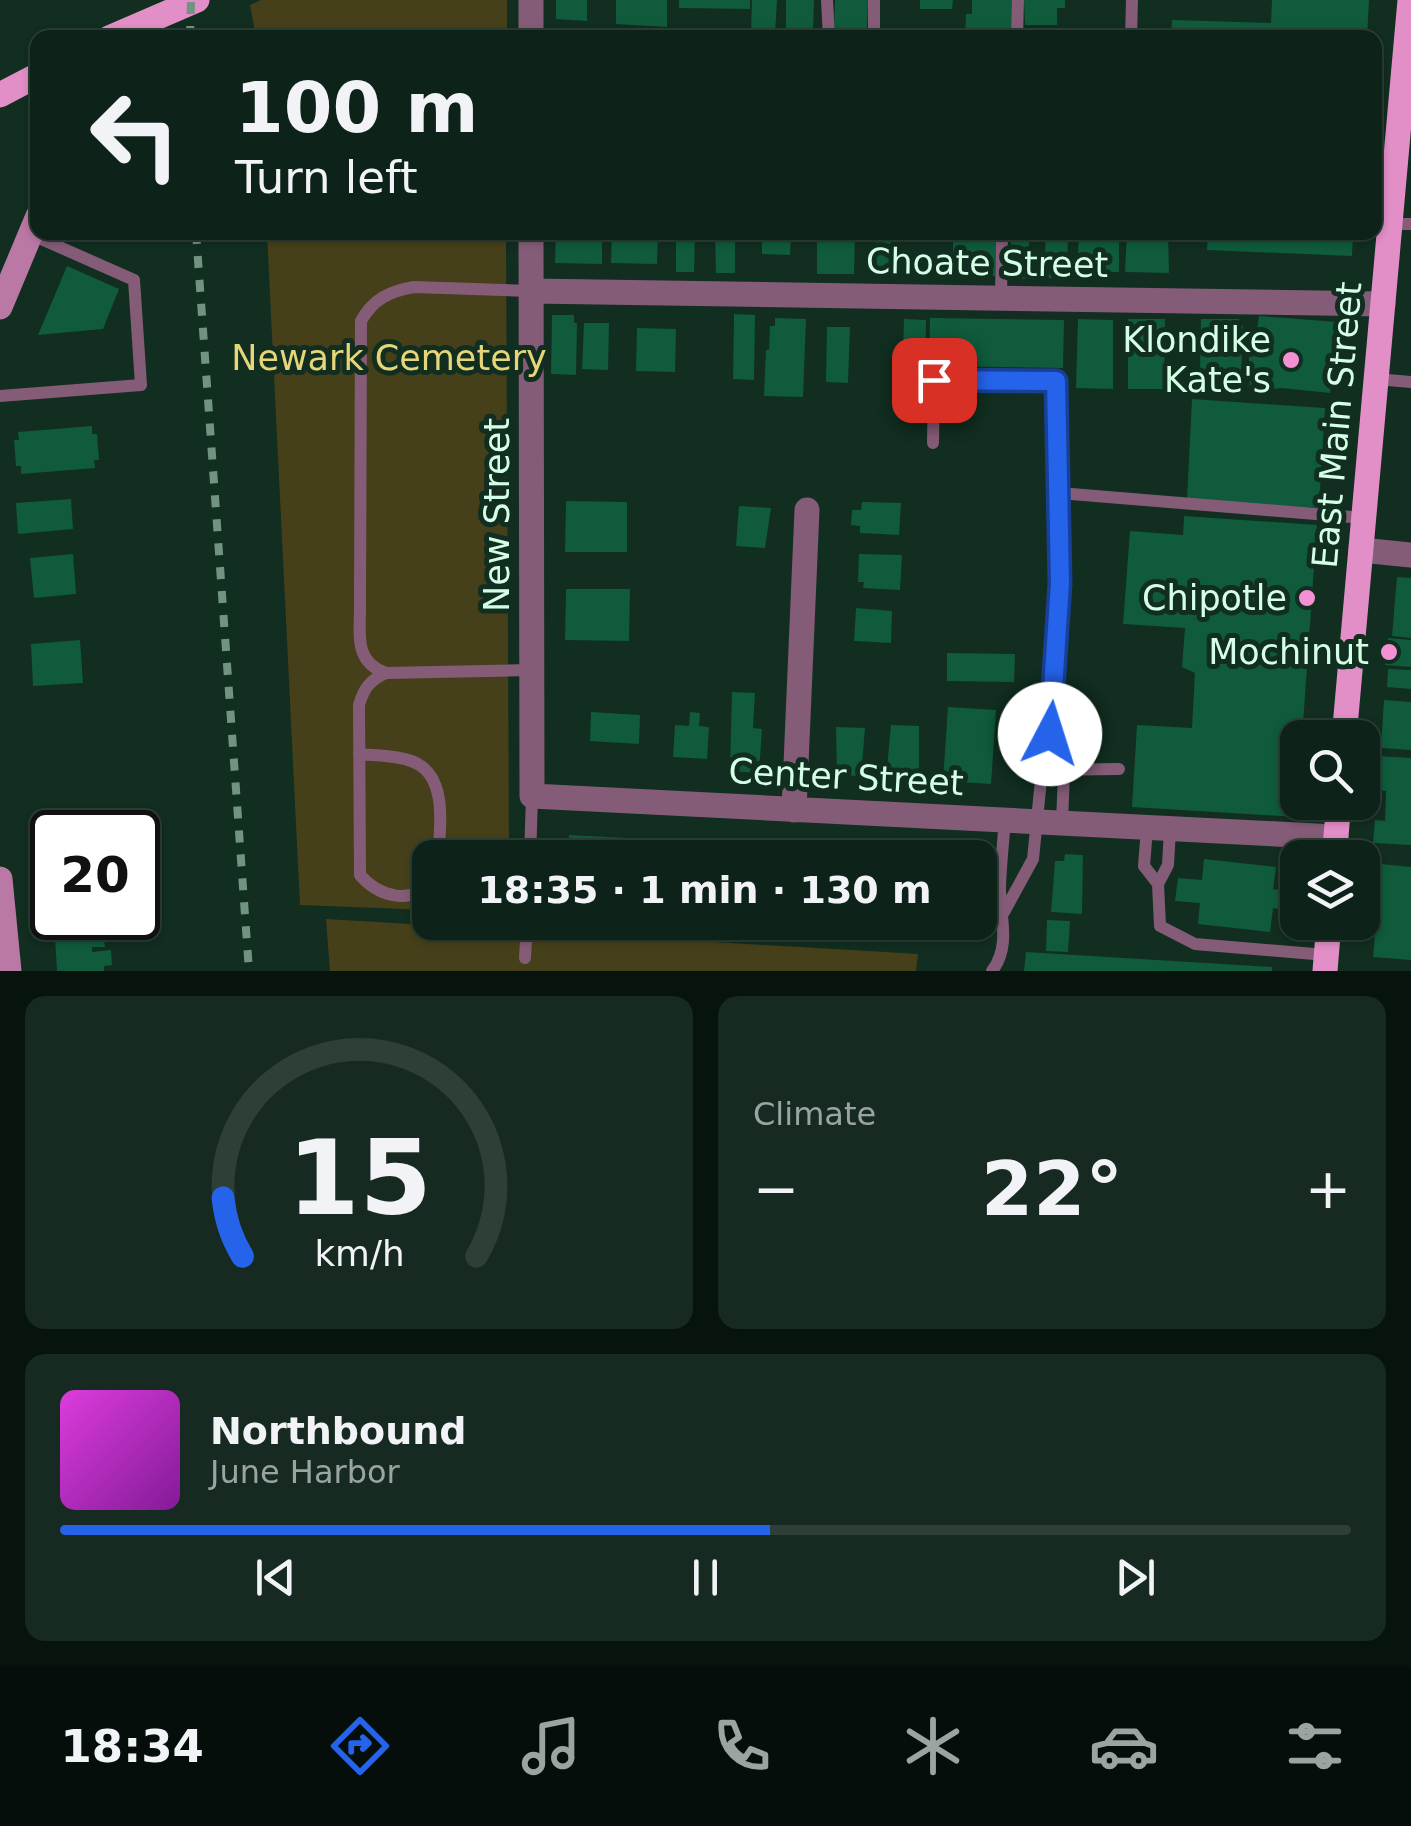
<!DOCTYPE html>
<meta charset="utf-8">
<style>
:root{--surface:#0d2218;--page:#162a21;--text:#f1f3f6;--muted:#9aa4a2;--line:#2d3f37;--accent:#2563eb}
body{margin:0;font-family:"DejaVu Sans",sans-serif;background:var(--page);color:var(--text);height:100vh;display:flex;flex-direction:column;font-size:38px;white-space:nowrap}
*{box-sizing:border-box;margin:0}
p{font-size:32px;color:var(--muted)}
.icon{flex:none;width:55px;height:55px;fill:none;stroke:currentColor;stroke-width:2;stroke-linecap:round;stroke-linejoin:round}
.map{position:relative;height:971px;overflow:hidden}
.panel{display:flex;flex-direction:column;gap:25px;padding:25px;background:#07130d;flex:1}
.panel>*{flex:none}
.hud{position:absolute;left:30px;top:30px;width:1352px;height:210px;border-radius:20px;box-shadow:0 2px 8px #0004,0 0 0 2px var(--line);background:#0d2218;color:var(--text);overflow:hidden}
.buttons{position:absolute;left:1280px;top:720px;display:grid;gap:20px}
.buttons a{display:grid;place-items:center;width:100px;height:100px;border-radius:20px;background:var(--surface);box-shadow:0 2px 8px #0004,0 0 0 2px var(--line);font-size:50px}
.speed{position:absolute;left:30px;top:810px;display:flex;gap:20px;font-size:50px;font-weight:700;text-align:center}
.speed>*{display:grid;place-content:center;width:130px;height:130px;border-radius:50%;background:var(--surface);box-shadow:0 2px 8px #0004,0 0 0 2px var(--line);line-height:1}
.speed .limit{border:5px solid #111;border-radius:15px;background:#fff;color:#111}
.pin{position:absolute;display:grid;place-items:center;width:85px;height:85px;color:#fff;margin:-42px;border-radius:20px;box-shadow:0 5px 15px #0006}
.me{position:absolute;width:110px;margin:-55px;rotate:5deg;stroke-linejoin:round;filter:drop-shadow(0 0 8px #0008)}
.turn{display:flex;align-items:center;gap:35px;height:210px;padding:0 40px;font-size:45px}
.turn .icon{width:130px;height:130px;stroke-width:2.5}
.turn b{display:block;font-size:70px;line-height:85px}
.big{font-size:75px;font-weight:700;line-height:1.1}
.panel .widget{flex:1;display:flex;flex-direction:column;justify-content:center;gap:15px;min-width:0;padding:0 35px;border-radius:20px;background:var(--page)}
.panel .dial{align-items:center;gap:0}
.dial svg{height:260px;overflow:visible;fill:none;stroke:var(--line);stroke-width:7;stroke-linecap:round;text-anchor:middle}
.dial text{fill:var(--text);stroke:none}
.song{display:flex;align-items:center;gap:30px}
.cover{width:120px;height:120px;border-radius:15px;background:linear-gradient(135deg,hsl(300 70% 55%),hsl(290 70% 35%))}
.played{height:10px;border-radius:5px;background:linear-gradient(90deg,var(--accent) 55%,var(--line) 55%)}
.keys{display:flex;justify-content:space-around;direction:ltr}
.heat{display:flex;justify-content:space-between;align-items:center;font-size:55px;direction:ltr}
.panel .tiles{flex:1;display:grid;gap:25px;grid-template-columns:1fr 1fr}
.widget:last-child{grid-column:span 2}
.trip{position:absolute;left:412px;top:840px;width:585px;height:100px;border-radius:20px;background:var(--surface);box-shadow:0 2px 8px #0004,0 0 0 2px var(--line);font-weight:700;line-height:100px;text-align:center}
.tabs{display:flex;height:160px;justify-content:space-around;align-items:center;background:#050e0a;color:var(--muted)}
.tabs .icon{width:70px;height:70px}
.tabs .on{color:var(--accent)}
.tabs b{font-size:45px;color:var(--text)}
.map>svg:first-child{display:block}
</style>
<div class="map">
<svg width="1411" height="971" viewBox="0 0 1411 971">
<rect width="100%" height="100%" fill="#112e20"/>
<path fill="#46401a" d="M261 0H507V37H256L250 5Z
M267 233H506L509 857 430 858V910L300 905Z
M326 919 918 954 916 971H330Z"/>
<path fill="#0f5b3c" d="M556 0H587V21L556 19Z
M616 0H667V27L616 24Z
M679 0H750V9L679 8Z
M752 0H777L775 34H751Z
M786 0H814L813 29 786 28Z
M835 0H868L867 29H834Z
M920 0H953L952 9H920Z
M972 0H1012V38L965 36 966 14H972Z
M1024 0H1065V8H1057V25H1025Z
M1272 0H1369L1367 38H1171L1172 20 1271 23Z
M556 232H602V264L555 263Z
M612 232H658L657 264 611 263Z
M676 232H695L694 272H676Z
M715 232H735V273H716Z
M762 232H791L790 255 762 254Z
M817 232H855L854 274H817Z
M876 232H898V273L876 274Z
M953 232H996L995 276H953Z
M1011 232H1029V279L1011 278Z
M1045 232H1068L1067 278H1046Z
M1079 232H1119V272H1077Z
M1127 232H1168L1169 273 1125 272Z
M1208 232H1353L1352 256 1207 250Z
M67 266 119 289 103 329 38 335Z
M734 314 755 315 754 380 733 379Z
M552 315H574V323H577L576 375 551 374Z
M1259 316 1337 322 1330 393 1282 388 1250 391 1248 332 1257 331Z
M775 318 806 319 803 397 764 396 766 350H769L770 326H775Z
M930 318 1064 320 1063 368 929 366Z
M904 319 926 320 925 382 902 381Z
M1078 319 1113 320V389L1076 388Z
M1128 319H1165L1164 389H1128Z
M1201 319H1239L1238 325H1243L1241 376H1236L1237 381 1222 380V374L1204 375V371L1200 372Z
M584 323H609L608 370 582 369Z
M827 327H850L848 383 826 382Z
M637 328 676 329 675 372 636 371Z
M1192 399 1325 408 1319 508 1187 500Z
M92 426V434H97L99 460H94L95 468 21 474V466H16L14 440H19L18 432Z
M71 499 73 529 18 534 16 503Z
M566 501 627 502V552H565Z
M862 502 901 503 899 535 860 533V526L851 525 852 510H861Z
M739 506 771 508 765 548 736 546Z
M1184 516 1317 525 1302 738H1298L1297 817 1132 807 1137 725 1192 728 1195 673 1182 667 1185 628 1123 624 1130 531 1183 535Z
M73 554 76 594 34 598 30 558Z
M859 554 902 555 900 590 863 588 864 582H858Z
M1397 577 1411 578V638L1392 636Z
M566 589H630L629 641 565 640Z
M856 608 892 611 891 643 854 641Z
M1388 638 1411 640V667L1385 665Z
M80 640 83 683 33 686 31 644Z
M947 653 1015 654 1014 682 947 681Z
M1388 669 1411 670V689L1387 687Z
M732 692 755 693 753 728 762 729 759 773 730 771Z
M1384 700 1411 702V750L1381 748Z
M948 707 996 710 991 784 943 781Z
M591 712 640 715 639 744 590 741Z
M690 712 700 713 699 726 709 727 707 759 673 757 675 725 689 726Z
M891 725 919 726V770L887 768Z
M836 727 865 728 861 776 837 775Z
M1378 756 1411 758V845L1373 843 1375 820 1385 821 1386 791 1376 790Z
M569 835 805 847 804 858H556L557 846 569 847Z
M1065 854 1083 855 1082 914 1051 912 1055 861H1064Z
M1204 859 1276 867 1273 889 1280 890 1279 909 1273 908 1270 932 1198 924 1200 903 1175 901 1178 878 1202 880Z
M1381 864 1411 867V960L1373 957Z
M54 918H88V921L103 920 104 930 116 929 117 940H104L105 947H92V952L111 950 112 965 104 966V971H57Z
M1047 920 1070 921 1068 952 1046 951Z
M1026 952 1272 967V971H1024Z"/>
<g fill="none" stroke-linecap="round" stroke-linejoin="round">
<path stroke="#855c77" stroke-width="12" d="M827 0 829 38
M874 0V38
M1017 38 1018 0
M1131 38 1132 0
M1390 224H1411
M531 291 414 287C390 291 373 299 361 321L360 606C360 635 354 662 386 673L532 670
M1001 299 1002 232
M1376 379 1411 382
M0 396 141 385 134 280 30 234
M933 443 934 380 1056 381C1058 509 1071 644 1042 770L1119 769
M1059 493 1364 518
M386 673C370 680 364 688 359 705L360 875C378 896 411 906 430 882
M359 754C377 756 406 755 421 766 447 784 440 831 438 858
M1062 823 1064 772
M1147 828 1144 866 1158 884
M1170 829 1168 865 1158 884 1160 926 1195 944 1326 955
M530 858 532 796
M1004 912 1033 859 1042 770
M525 958 527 922
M992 971C1012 945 999 914 1000 885 1001 864 1003 842 1005 821"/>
<path stroke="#855c77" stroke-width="25" d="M531 0V38
M531 232 532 796 1336 837
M531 291 1383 304
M1361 550 1411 555
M794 810 807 510"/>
<path stroke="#ba78a4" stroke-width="25" d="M0 307 38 216
M0 879 9 971"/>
<path stroke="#e28ec7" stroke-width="25" d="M109 38 197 0
M0 95 38 75
M1344 738 1410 0
M1334 858 1339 802
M1325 971 1329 922"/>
<path stroke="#719481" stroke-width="8" stroke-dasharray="12 12" stroke-linecap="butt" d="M190 38 191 0
M196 232 249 971"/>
</g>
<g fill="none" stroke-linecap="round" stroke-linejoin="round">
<defs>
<path id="route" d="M934 380 1056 381 1060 583 1050 734"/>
</defs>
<use href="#route" stroke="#184099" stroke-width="25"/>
<use href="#route" stroke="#2563eb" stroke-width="18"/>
</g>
<g fill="#f491d4" stroke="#112e20" stroke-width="4">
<circle cx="1291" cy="360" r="10"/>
<circle cx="1307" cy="598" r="10"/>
<circle cx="1389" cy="652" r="10"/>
</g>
<g text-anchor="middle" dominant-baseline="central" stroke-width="10" stroke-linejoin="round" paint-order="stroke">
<g font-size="35" fill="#d4ffe6" stroke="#112e20">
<text transform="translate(987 263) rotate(1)">Choate Street</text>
<text transform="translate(1337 425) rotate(-85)">East Main Street</text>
<text transform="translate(497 515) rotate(-90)">New Street</text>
<text transform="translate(846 777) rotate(3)">Center Street</text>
</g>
<g font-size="35" fill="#d4ffe6" stroke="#112e20" text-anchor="end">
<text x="1271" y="340">Klondike<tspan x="1271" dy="40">Kate's</tspan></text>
<text x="1287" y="598">Chipotle</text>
<text x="1369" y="652">Mochinut</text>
</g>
<g font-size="35" fill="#e6d678" stroke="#112e20">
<text x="389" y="358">Newark Cemetery</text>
</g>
</g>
</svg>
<div class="buttons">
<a><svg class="icon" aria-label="search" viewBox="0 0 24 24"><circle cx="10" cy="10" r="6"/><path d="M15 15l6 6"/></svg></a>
<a><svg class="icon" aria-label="layers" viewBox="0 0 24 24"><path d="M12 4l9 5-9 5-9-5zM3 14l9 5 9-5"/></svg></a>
</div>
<div class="speed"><div class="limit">20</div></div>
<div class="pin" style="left:934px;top:380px;background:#d93025"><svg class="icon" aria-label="arrive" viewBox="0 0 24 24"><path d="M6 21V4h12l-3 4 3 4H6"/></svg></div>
<svg class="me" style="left:1050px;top:734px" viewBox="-20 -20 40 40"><circle r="19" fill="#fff"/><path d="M0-13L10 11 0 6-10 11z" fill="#2563eb"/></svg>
<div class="trip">18:35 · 1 min · 130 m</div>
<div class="hud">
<div class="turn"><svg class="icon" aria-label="left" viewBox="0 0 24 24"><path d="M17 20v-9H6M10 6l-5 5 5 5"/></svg><div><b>100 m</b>Turn left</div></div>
</div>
</div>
<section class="panel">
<div class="tiles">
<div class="widget dial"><svg viewBox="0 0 100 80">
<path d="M14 69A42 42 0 1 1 86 69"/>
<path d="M14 69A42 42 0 0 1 8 51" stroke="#2563eb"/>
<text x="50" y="56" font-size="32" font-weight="700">15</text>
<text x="50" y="72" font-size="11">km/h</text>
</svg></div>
<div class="widget"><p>Climate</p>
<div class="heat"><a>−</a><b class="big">22°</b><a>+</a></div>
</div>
<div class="widget">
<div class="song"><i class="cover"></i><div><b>Northbound</b><p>June Harbor</p></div></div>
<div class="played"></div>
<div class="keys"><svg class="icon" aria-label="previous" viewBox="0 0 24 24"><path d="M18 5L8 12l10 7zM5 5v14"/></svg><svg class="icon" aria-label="pause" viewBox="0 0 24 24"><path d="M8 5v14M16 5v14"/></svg><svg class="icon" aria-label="next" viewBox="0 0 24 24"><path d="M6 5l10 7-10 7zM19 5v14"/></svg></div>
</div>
</div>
</section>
<nav class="tabs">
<b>18:34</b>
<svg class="icon on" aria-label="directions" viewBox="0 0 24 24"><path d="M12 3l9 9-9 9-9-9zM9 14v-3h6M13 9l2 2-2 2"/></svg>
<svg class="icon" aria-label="music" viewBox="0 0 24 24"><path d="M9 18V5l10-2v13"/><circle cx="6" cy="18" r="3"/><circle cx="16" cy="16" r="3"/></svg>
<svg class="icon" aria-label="phone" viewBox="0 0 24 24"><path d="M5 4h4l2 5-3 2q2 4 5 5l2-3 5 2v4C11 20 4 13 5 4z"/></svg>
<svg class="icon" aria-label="climate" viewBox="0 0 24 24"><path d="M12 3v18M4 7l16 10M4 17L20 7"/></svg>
<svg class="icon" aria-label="car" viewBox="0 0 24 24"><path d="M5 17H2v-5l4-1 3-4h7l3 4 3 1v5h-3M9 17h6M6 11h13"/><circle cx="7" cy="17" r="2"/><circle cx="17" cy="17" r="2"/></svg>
<svg class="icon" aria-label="filters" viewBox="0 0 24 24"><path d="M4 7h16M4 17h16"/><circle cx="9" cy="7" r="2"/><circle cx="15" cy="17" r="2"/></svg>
</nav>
